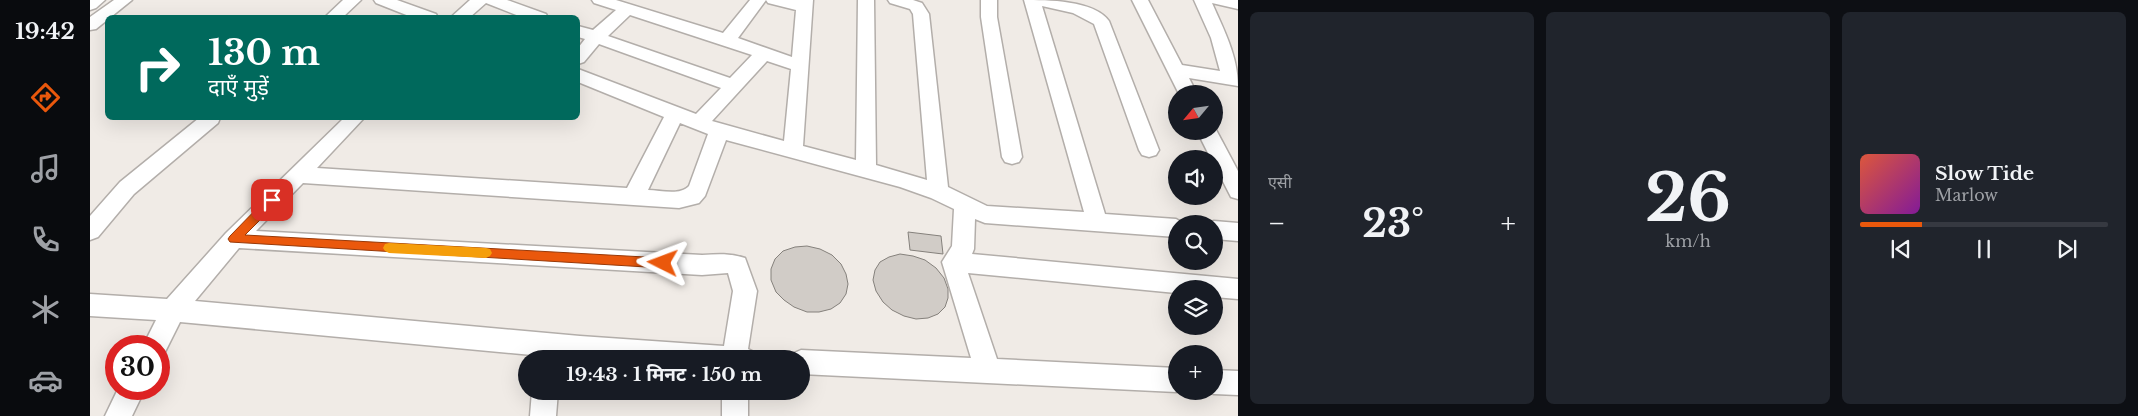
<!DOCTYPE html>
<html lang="hi">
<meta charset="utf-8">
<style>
:root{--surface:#171b24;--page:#20242c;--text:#f1f3f6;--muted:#9ea1a6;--line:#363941;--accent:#ea580c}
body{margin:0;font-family:"Libre Baskerville","Noto Sans Devanagari",serif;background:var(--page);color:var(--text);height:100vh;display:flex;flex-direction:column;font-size:19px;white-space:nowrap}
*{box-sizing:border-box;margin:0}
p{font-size:16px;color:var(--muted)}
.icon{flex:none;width:28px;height:28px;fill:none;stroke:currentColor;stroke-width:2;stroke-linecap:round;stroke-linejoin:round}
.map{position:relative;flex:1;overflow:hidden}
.details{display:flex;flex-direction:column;gap:12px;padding:12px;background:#0d0f14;width:900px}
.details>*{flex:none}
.guide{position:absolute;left:15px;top:15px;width:475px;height:105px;border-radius:8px;box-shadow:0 5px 20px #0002;background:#00695c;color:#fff;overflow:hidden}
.needle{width:32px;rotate:241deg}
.tools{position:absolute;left:1078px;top:85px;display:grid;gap:10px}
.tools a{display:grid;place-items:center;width:55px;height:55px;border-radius:50%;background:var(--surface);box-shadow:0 5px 20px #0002;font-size:25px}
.speed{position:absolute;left:15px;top:335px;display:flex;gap:10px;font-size:25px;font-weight:700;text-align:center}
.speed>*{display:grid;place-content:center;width:65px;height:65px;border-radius:50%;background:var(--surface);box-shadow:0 5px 20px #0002;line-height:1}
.speed .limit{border:8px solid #d22;background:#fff;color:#111}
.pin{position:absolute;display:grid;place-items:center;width:42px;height:42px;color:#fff;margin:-21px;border-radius:10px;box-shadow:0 2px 8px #0006}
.me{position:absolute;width:55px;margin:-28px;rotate:273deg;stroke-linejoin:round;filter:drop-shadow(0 0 4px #0008)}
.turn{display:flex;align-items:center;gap:18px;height:105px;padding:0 20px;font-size:22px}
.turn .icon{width:65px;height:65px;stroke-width:2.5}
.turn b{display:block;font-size:35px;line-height:42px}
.big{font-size:38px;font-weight:700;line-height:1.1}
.details .tile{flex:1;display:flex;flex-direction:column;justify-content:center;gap:8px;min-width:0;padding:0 18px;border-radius:8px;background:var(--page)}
.details .dial{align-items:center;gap:0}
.dial b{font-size:65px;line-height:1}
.song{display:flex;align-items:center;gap:15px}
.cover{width:60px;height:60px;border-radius:8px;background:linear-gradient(135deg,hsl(10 70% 55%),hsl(290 70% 35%))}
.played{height:5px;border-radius:2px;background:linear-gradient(90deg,var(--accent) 25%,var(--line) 25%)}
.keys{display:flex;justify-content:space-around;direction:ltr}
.heat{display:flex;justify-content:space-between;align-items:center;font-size:28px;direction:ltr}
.details .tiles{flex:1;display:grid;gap:12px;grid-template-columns:repeat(3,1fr)}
.trip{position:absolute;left:428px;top:350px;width:292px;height:50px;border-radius:25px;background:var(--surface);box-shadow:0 5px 20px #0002;font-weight:700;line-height:50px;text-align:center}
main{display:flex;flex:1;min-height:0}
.dock{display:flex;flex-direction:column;width:90px;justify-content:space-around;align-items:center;background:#090b0e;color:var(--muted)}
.dock .icon{width:35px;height:35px}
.dock .on{color:var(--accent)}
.dock b{font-size:22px;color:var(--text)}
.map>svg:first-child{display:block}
</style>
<main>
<nav class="dock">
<b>19:42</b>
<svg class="icon on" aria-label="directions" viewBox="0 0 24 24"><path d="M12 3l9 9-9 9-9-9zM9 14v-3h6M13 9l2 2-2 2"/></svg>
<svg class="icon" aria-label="music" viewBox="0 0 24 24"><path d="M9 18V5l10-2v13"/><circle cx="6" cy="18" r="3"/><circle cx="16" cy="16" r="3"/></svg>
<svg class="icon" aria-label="phone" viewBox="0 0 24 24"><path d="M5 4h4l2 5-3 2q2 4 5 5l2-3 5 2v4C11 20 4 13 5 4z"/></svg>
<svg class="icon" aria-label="climate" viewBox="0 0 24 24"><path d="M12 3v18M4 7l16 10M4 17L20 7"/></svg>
<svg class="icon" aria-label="car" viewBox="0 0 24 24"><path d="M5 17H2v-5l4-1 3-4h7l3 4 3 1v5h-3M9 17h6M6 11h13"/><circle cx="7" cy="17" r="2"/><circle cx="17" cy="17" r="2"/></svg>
</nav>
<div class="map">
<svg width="1148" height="416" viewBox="0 0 1148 416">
<rect width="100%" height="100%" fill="#f0ebe6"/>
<path fill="#d1ccc7" stroke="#85817c" d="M818 232 851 236 853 254 820 250Z
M717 246 730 249 742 255 751 264 756 274 758 284 756 294 750 303 741 309 729 312H717L704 307 694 300 686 292 681 280V269L685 259 693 251 705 247Z
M810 254 823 256 835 260 846 268 854 278 858 289V298L855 307 848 314 838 318 826 319 814 316 802 310 793 302 786 291 783 280 785 270 790 262 799 257Z"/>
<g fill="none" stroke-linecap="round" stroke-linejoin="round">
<defs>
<path id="minor" d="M0 0H15L6 8 0 10Z
M24 0H42L6 29 0 30V17Z
M253 0H271L252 18H234Z
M284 0H307L346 14 348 18H324L286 3Z
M380 0H417L456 14 458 18H434L396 3 379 18H360Z
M502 0H526L633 33 660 0H676L648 38 702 57 706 10 678 3 676 0H723L713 146 766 160 768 0H784L786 165 837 180 823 14 820 9 800 3 798 0H823L832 3 839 14 858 187 897 206 994 212 934 0C957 0 1004 0 1019 21L1069 150 1066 155 1059 157 1052 155 1049 150 1004 24 983 13 952 6 1015 214 1086 219 1095 224H1086V237L895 223 885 219 884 249 882 254 1148 279V299L1124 297V289H1086V293L878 273 907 359 1086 368V391H1089L1086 392 711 374V359H700L702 354 711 350 881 358 852 262 862 246 864 209 841 198 810 187 636 140 615 196 609 203 589 208 213 183 166 231 612 255C627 254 640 253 655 258L667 291 658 349 662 351 665 359H485L90 322 74 354 69 356V346H53L66 320 0 316V294L77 299 136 233 254 118H274L227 168 537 188 574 117 488 82V69L606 114 631 88 509 44 494 62 488 64V48L495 39 488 37V26L503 30 526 10 504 3ZM540 15 662 55 640 78 518 36ZM677 61 701 69 694 141 622 121ZM590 123 618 134 599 186C590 196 570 190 558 190ZM149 248 612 275 638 273 643 291 634 346 490 336 105 301Z
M891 0H907V17L932 157 929 162 922 164 915 162 912 157 891 17Z
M1042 0H1058L1092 65 1130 71 1121 38 1104 0H1148V9L1122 3C1134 30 1148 57 1148 86L1099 78 1107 94H1089Z
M109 118H130L128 123 44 194 8 237 0 240V216L30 182Z
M1124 126 1148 171V199L1141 197 1124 164V159H1121L1107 131H1124Z
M1124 221 1148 223V241L1124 239V224H1116Z
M1124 370 1148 371V395L1124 394 1116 391H1124Z
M28 389H55L42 416H15Z
M442 391H468L466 416H440Z
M632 391H658V416H632Z"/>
</defs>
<use href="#minor" stroke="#b3aeaa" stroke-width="3"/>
<use href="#minor" fill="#fff" fill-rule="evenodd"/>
</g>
<path fill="#ea580c" stroke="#983908" d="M182 196 186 197 187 200 186 204 155 235 573 258 577 259 579 263 577 266 573 268 140 242 138 239 140 236 178 197Z"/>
<path fill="#f59e0b" d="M299 243 396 248 400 249 402 253 400 256 396 258 299 253 295 251 293 248 295 244Z"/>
</svg>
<div class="tools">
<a><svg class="needle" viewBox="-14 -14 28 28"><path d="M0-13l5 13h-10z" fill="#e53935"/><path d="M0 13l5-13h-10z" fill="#9ea1a6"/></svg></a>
<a><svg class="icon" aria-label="sound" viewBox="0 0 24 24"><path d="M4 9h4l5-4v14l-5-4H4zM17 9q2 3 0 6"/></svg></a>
<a><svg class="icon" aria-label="search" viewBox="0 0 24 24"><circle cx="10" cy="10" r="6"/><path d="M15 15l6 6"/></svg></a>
<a><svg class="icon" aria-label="layers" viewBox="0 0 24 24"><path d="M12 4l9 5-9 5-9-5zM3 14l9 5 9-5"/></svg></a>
<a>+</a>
</div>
<div class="speed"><div class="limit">30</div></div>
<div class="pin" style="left:182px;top:200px;background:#d93025"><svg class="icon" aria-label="arrive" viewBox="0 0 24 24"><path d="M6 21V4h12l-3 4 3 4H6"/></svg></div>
<svg class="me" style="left:573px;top:263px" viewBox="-20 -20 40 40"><path d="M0-17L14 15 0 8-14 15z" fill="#ea580c" stroke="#fff" stroke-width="4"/></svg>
<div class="trip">19:43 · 1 मिनट · 150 m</div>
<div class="guide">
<div class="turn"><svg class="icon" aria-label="right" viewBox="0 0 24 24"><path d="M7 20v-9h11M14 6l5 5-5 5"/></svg><div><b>130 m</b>दाएँ मुड़ें</div></div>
</div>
</div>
<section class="details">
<div class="tiles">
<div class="tile"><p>एसी</p>
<div class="heat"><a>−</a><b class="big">23°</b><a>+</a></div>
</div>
<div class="tile dial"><b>26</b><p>km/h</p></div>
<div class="tile">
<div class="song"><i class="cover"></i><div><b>Slow Tide</b><p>Marlow</p></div></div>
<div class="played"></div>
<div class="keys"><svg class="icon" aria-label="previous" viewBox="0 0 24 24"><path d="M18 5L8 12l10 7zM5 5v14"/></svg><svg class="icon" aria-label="pause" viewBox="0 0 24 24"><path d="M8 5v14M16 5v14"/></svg><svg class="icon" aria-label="next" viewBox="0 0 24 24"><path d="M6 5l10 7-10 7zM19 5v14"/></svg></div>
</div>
</div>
</section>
</main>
